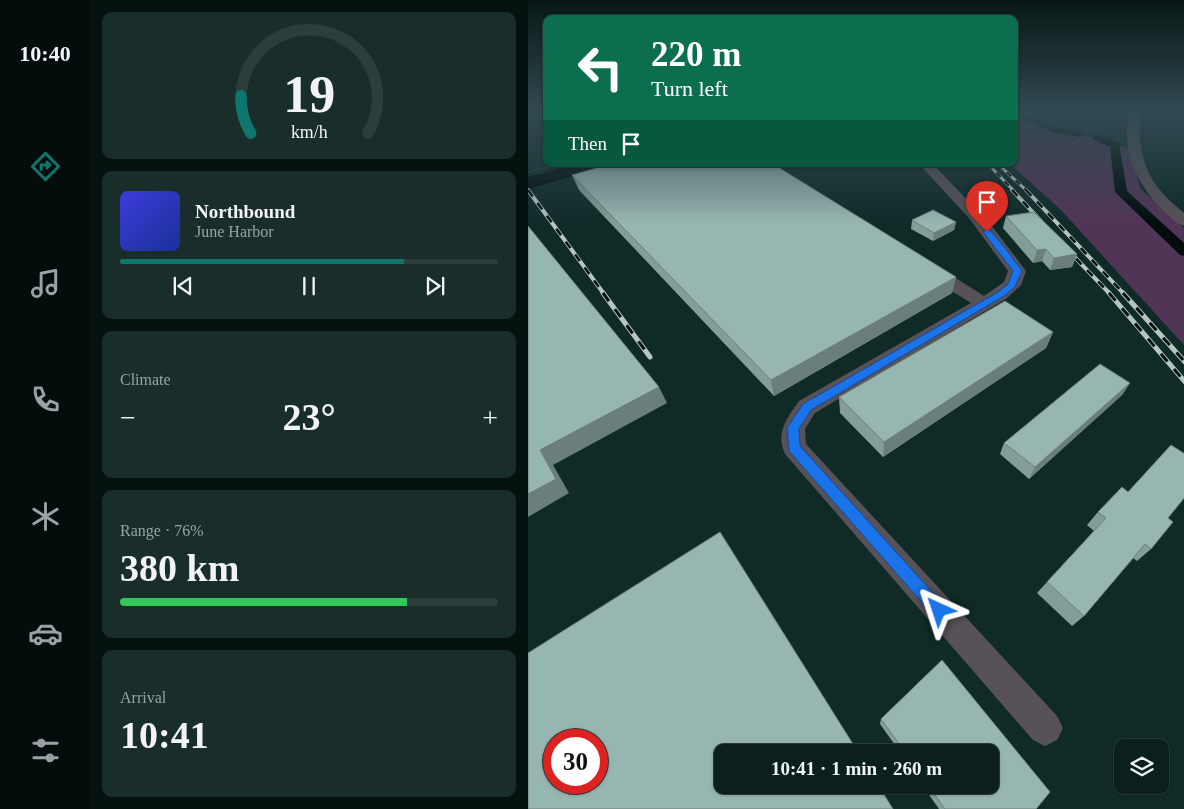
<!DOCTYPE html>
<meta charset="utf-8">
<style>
:root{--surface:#0b201d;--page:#192d2a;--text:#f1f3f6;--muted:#9aa3a4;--line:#2b3e3b;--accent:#0f766e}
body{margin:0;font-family:Georgia,serif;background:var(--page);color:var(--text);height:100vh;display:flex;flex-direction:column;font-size:19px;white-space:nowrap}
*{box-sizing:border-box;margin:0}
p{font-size:16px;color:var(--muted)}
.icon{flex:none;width:28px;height:28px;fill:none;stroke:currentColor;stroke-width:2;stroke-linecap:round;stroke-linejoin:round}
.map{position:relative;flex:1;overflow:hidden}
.drawer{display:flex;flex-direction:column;gap:12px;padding:12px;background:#061210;width:438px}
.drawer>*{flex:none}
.guide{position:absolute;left:15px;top:15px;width:475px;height:152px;border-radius:10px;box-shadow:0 1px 4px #0004,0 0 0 1px var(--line);background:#0b6e4f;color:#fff;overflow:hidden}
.controls{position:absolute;left:586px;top:739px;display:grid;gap:10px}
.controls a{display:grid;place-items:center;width:55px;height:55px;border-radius:10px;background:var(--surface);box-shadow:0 1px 4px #0004,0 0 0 1px var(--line);font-size:25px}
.speed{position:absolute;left:15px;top:729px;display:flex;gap:10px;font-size:25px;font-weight:700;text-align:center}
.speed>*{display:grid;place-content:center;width:65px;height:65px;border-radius:50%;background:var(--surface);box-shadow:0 1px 4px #0004,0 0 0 1px var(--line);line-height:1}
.speed .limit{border:8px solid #d22;background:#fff;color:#111}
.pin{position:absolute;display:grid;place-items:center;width:42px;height:42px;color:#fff;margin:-51px -21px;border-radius:50% 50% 50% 0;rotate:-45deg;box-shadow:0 0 5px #0007}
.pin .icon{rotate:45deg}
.me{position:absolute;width:55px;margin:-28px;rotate:318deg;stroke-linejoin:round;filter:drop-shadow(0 0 4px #0008)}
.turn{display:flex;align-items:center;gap:18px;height:105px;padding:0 25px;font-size:22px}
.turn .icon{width:65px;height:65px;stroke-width:2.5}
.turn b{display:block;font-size:35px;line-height:42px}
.then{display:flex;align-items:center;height:48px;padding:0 25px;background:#0003;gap:10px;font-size:19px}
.big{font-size:38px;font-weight:600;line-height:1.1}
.drawer .widget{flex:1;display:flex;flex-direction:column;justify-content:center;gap:8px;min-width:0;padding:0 18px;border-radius:10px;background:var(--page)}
.drawer .dial{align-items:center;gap:0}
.dial svg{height:130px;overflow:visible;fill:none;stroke:var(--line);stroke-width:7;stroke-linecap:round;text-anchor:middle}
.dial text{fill:var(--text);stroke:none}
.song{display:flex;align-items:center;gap:15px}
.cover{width:60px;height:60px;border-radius:8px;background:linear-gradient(135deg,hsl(240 70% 55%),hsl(230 70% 35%))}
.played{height:5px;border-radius:2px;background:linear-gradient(90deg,var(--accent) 75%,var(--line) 75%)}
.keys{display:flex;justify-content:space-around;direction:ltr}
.heat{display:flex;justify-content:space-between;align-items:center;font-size:28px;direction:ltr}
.charge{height:8px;border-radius:4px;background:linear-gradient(90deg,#34c759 76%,var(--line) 0)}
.trip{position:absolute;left:186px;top:744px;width:285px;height:50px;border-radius:10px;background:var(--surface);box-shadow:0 1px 4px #0004,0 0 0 1px var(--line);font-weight:600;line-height:50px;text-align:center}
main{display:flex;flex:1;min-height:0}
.tabs{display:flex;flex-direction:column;width:90px;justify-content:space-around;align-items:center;background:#040d0c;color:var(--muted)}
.tabs .icon{width:35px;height:35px}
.tabs .on{color:var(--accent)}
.tabs b{font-size:22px;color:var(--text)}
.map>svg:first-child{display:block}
</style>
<main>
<nav class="tabs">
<b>10:40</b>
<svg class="icon on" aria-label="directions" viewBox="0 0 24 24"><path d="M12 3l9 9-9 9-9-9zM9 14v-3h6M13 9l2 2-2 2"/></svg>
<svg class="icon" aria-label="music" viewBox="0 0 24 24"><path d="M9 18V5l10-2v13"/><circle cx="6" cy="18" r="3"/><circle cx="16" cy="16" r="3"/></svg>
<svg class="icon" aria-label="phone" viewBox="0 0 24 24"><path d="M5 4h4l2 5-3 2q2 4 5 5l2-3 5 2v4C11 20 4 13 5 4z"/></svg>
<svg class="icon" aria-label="climate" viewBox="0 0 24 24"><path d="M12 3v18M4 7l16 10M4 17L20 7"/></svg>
<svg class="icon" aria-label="car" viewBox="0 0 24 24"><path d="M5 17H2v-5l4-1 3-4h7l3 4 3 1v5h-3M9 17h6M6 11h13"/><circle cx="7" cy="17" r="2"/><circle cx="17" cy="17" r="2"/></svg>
<svg class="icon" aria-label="filters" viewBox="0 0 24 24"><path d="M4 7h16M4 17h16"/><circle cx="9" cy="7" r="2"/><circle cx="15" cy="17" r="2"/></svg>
</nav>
<section class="drawer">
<div class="widget dial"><svg viewBox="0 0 100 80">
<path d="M14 69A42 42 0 1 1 86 69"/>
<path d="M14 69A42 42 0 0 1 8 46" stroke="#0f766e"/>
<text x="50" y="56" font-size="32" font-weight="700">19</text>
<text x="50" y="72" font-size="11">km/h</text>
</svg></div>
<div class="widget">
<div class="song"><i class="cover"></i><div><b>Northbound</b><p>June Harbor</p></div></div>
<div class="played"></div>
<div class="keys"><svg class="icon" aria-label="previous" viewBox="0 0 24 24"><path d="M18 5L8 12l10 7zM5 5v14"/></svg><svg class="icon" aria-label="pause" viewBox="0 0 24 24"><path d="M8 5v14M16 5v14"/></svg><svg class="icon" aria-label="next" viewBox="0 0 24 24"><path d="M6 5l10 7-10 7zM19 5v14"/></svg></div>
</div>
<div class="widget"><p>Climate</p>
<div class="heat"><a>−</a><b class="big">23°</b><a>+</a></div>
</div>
<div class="widget"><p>Range · 76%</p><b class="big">380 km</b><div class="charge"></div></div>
<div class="widget"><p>Arrival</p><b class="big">10:41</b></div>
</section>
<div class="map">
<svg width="657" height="809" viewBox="0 0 657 809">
<rect width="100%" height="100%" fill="#0f2a27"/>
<path fill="#513557" d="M486 111H496L529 127 603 149 612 188 656 228V345L532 209 482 164H486Z"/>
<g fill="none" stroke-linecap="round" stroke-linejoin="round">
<path fill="#020d0c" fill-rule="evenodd" d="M486 111C502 111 515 124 531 128 539 130 550 128 557 134L552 137 524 132 486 115Z
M570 135 591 143 599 191 657 244V256L652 255 587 192 582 147 566 140 565 138Z"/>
<path fill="#020d0c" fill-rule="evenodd" d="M46 164H75L73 168 0 189V177Z"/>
<path stroke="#536a67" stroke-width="2" stroke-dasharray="0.5 2" stroke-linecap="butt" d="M486 132C509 139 532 149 555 140L560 129 591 126
M0 172 31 164"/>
<path fill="#575158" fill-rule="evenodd" d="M603 111H614C607 135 615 170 631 189 638 198 648 206 657 214V226C649 225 644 218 638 213 611 189 590 147 603 111Z
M391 164H405L463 225 498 271 493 285 479 298 287 413 277 429 278 444 529 716 535 728 529 740 517 746 505 740 257 454C247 433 259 418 271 401L443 303 395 273 392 269 395 265 401 264 407 265 456 296 476 282 480 271 441 218Z"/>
<defs>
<path id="rail-far2" d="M0 115 3 111
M460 164 486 191
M470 164 499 191"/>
<path id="rail-far1" d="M0 190 76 294
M484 190 513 221
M498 190 596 294
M537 247 582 294"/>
<path id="rail" d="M75 293 122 357
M581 293 657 382
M595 293 657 362"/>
</defs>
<use href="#rail-far2" stroke="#b4c5c2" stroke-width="3"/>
<use href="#rail-far1" stroke="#b4c5c2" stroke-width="4"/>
<use href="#rail" stroke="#b4c5c2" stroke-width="5"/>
<use href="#rail-far2" stroke="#06100f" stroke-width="2" stroke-dasharray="6" stroke-linecap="butt"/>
<use href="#rail-far1" stroke="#06100f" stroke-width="2.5" stroke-dasharray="8" stroke-linecap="butt"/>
<use href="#rail" stroke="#06100f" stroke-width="3" stroke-dasharray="10" stroke-linecap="butt"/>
</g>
<path fill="#839d98" d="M250 164H267L256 168Z
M44 175 428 277 424 293 246 396 51 190Z
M478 216 549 254 544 267 522 270 514 261 505 263 475 228Z
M384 220 428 222 426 230 405 241 383 229Z
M525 332 518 348 355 457 312 413 311 397Z
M602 383 594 395 501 479 472 454 476 443Z
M600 492 640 518 623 549 609 561 605 558 556 616 544 626 509 593 519 582 566 531 559 525 570 512Z
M414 660 522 792 508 809H411L394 785H462V752H372L352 724 353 719Z"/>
<path fill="#6a7f7c" d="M256 164H267L256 168Z
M428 222 426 230 405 241 406 233Z
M518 249 514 261 505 263 509 250Z
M549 254 544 267 522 270 526 258Z
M428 277 424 293 246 396 243 380Z
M525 332 518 348 355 457 356 442Z
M602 383 594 395 501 479 507 467Z
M131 387 139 403 25 465 41 493 0 517V494L12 450Z"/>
<path fill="#98b6b1" stroke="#6a7f7c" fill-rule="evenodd" d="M83 164H245L428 277 243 380 44 175Z
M405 210 428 222 406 233 384 220Z
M506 212 549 254 526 258 518 249 509 250 478 216Z
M0 226 131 387 12 450 28 479 0 494Z
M477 301 525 332 356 442 311 397Z
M572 364 602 383 507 467 476 443Z
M643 445 657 454V497L640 518 645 522 623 549 617 544 556 616 519 582 578 518 570 512 594 487 600 492Z
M192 532 330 752H195V785H350L365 809H0V653ZM26 740H69V782H26Z
M414 660 522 792 508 809H417L400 785H462V752H377L353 719Z"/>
<linearGradient id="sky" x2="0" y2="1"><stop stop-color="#081715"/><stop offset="0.5" stop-color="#314a52"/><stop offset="1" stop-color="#314a52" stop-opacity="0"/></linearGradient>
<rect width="657" height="224" fill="url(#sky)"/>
<path fill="#1a73e8" stroke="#114b97" d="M457 230H462L481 253 494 271 487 287 476 296 283 410 271 429 272 446 416 605 419 610 416 616 411 618 406 616 261 451 259 428 275 404 470 292 480 284 485 271 455 232Z"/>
</svg>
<div class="controls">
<a><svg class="icon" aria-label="layers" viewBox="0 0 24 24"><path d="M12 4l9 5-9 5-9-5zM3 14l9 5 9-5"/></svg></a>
</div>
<div class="speed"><div class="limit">30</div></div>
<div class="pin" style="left:459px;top:232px;background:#d93025"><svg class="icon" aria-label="arrive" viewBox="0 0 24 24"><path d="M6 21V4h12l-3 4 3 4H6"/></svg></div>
<svg class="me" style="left:411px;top:610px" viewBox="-20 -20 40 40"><path d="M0-17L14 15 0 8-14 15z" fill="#1a73e8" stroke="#fff" stroke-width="4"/></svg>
<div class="trip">10:41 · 1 min · 260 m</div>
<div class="guide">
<div class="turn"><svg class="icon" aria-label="left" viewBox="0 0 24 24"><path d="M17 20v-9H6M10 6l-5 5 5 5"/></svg><div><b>220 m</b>Turn left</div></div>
<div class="then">Then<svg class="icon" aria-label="arrive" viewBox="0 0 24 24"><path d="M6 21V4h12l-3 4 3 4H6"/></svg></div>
</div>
</div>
</main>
